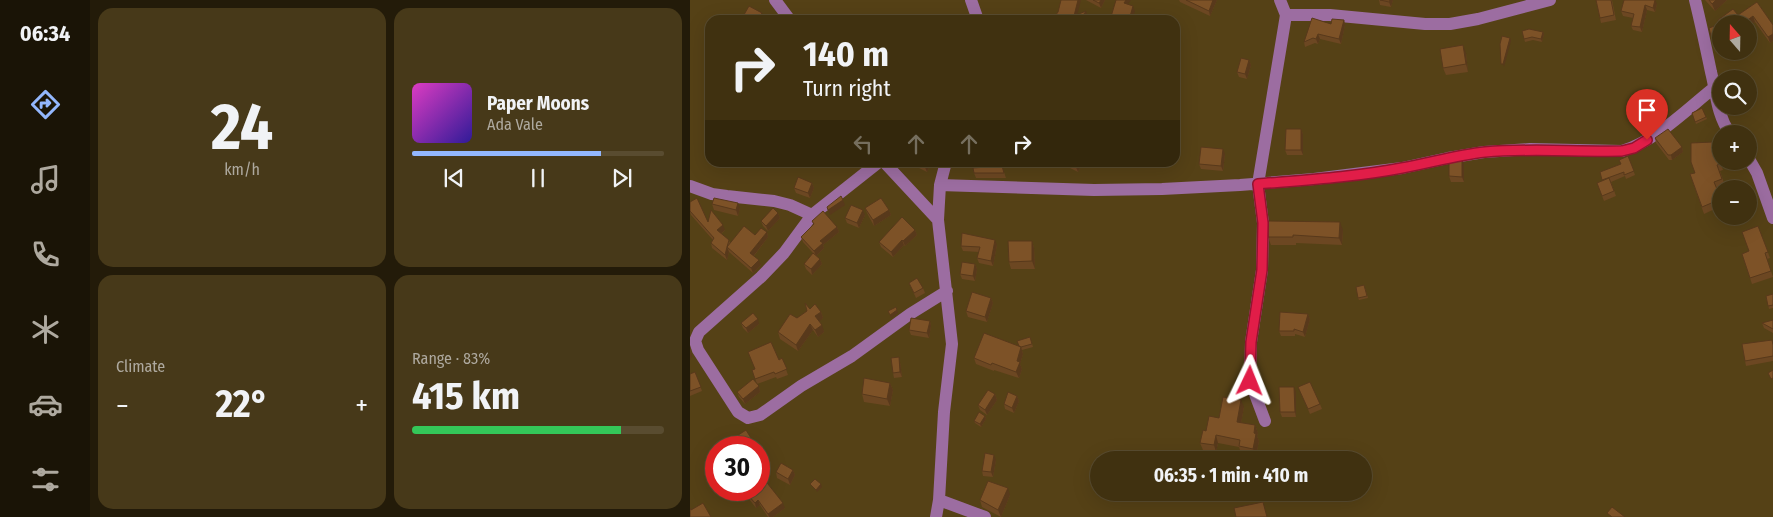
<!DOCTYPE html>
<meta charset="utf-8">
<style>
:root{--surface:#403110;--page:#473919;--text:#f1f3f6;--muted:#aea99f;--line:#594c30;--accent:#93b7fd}
body{margin:0;font-family:"Fira Sans Condensed",sans-serif;background:var(--page);color:var(--text);height:100vh;display:flex;flex-direction:column;font-size:19px;white-space:nowrap}
*{box-sizing:border-box;margin:0}
p{font-size:16px;color:var(--muted)}
.icon{flex:none;width:28px;height:28px;fill:none;stroke:currentColor;stroke-width:2;stroke-linecap:round;stroke-linejoin:round}
.map{position:relative;flex:1;overflow:hidden}
.drawer{display:flex;flex-direction:column;gap:8px;padding:8px;background:#231b09;width:600px}
.drawer>*{flex:none}
.top-card{position:absolute;left:15px;top:15px;width:475px;height:152px;border-radius:15px;box-shadow:0 5px 20px #0002,0 0 0 1px var(--line);background:#403110;color:var(--text);overflow:hidden}
.needle{width:32px;rotate:340deg}
.tools{position:absolute;left:1022px;top:15px;display:grid;gap:10px}
.tools a{display:grid;place-items:center;width:45px;height:45px;border-radius:50%;background:var(--surface);box-shadow:0 5px 20px #0002,0 0 0 1px var(--line);font-size:25px}
.speed{position:absolute;left:15px;top:436px;display:flex;gap:10px;font-size:25px;font-weight:700;text-align:center}
.speed>*{display:grid;place-content:center;width:65px;height:65px;border-radius:50%;background:var(--surface);box-shadow:0 5px 20px #0002,0 0 0 1px var(--line);line-height:1}
.speed .limit{border:8px solid #d22;background:#fff;color:#111}
.pin{position:absolute;display:grid;place-items:center;width:42px;height:42px;color:#fff;margin:-51px -21px;border-radius:50% 50% 50% 0;rotate:-45deg;box-shadow:0 0 5px #0007}
.pin .icon{rotate:45deg}
.me{position:absolute;width:55px;margin:-28px;rotate:2deg;stroke-linejoin:round;filter:drop-shadow(0 0 4px #0008)}
.turn{display:flex;align-items:center;gap:18px;height:105px;padding:0 15px;font-size:22px}
.turn .icon{width:65px;height:65px;stroke-width:2.5}
.turn b{display:block;font-size:35px;line-height:42px}
.lanes{display:flex;align-items:center;height:48px;padding:0 15px;background:#0003;justify-content:center;gap:25px;direction:ltr}
.lanes .off{opacity:.35}
.big{font-size:38px;font-weight:700;line-height:1.1}
.drawer .card{flex:1;display:flex;flex-direction:column;justify-content:center;gap:8px;min-width:0;padding:0 18px;border-radius:15px;background:var(--page)}
.drawer .dial{align-items:center;gap:0}
.dial b{font-size:65px;line-height:1}
.song{display:flex;align-items:center;gap:15px}
.cover{width:60px;height:60px;border-radius:8px;background:linear-gradient(135deg,hsl(310 70% 55%),hsl(250 70% 35%))}
.played{height:5px;border-radius:2px;background:linear-gradient(90deg,var(--accent) 75%,var(--line) 75%)}
.keys{display:flex;justify-content:space-around;direction:ltr}
.heat{display:flex;justify-content:space-between;align-items:center;font-size:28px;direction:ltr}
.charge{height:8px;border-radius:4px;background:linear-gradient(90deg,#34c759 83%,var(--line) 0)}
.drawer .tiles{flex:1;display:grid;gap:8px;grid-template-columns:repeat(2,1fr)}
.trip{position:absolute;left:400px;top:451px;width:282px;height:50px;border-radius:25px;background:var(--surface);box-shadow:0 5px 20px #0002,0 0 0 1px var(--line);font-weight:700;line-height:50px;text-align:center}
main{display:flex;flex:1;min-height:0}
.dock{display:flex;flex-direction:column;width:90px;justify-content:space-around;align-items:center;background:#1a1406;color:var(--muted)}
.dock .icon{width:35px;height:35px}
.dock .active{color:var(--accent)}
.dock b{font-size:22px;color:var(--text)}
.map>svg:first-child{display:block}
</style>
<main>
<nav class="dock">
<b>06:34</b>
<svg class="icon active" aria-label="directions" viewBox="0 0 24 24"><path d="M12 3l9 9-9 9-9-9zM9 14v-3h6M13 9l2 2-2 2"/></svg>
<svg class="icon" aria-label="music" viewBox="0 0 24 24"><path d="M9 18V5l10-2v13"/><circle cx="6" cy="18" r="3"/><circle cx="16" cy="16" r="3"/></svg>
<svg class="icon" aria-label="phone" viewBox="0 0 24 24"><path d="M5 4h4l2 5-3 2q2 4 5 5l2-3 5 2v4C11 20 4 13 5 4z"/></svg>
<svg class="icon" aria-label="climate" viewBox="0 0 24 24"><path d="M12 3v18M4 7l16 10M4 17L20 7"/></svg>
<svg class="icon" aria-label="car" viewBox="0 0 24 24"><path d="M5 17H2v-5l4-1 3-4h7l3 4 3 1v5h-3M9 17h6M6 11h13"/><circle cx="7" cy="17" r="2"/><circle cx="17" cy="17" r="2"/></svg>
<svg class="icon" aria-label="filters" viewBox="0 0 24 24"><path d="M4 7h16M4 17h16"/><circle cx="9" cy="7" r="2"/><circle cx="15" cy="17" r="2"/></svg>
</nav>
<section class="drawer">
<div class="tiles">
<div class="card dial"><b>24</b><p>km/h</p></div>
<div class="card">
<div class="song"><i class="cover"></i><div><b>Paper Moons</b><p>Ada Vale</p></div></div>
<div class="played"></div>
<div class="keys"><svg class="icon" aria-label="previous" viewBox="0 0 24 24"><path d="M18 5L8 12l10 7zM5 5v14"/></svg><svg class="icon" aria-label="pause" viewBox="0 0 24 24"><path d="M8 5v14M16 5v14"/></svg><svg class="icon" aria-label="next" viewBox="0 0 24 24"><path d="M6 5l10 7-10 7zM19 5v14"/></svg></div>
</div>
<div class="card"><p>Climate</p>
<div class="heat"><a>−</a><b class="big">22°</b><a>+</a></div>
</div>
<div class="card"><p>Range · 83%</p><b class="big">415 km</b><div class="charge"></div></div>
</div>
</section>
<div class="map">
<svg width="1083" height="517" viewBox="0 0 1083 517">
<rect width="100%" height="100%" fill="#554116"/>
<g fill="none" stroke-linecap="round" stroke-linejoin="round">
<path stroke="#9c6da1" stroke-width="12" d="M85 0 100 20
M281 0 288 20
M590 0 596 15H640L735 24H760L788 19 860 0
M1005 0C1011 24 1016 48 1021 72 1027 96 1026 112 1040 134
M1059 159 1067 173 1083 218
M194 162 248 220
M250 185 404 190 472 189 550 185 624 179 712 168 758 158 794 152 840 149 932 151C966 141 997 109 1025 87
M0 186 22 194 37 196 84 201 100 205 122 215 189 162
M122 215 94 253 71 277 9 332 5 341 8 350 48 412 58 418 70 415 111 386 162 356 220 314 257 291
M575 421 560 381 561 342 572 270 573 223 568 184 596 15
M249 500 295 517
M246 517 249 500 254 412 262 344 248 220 250 185 256 162"/>
</g>
<path fill="#6c4722" d="M396 0H415L411 8Z
M489 0H527L520 16 490 2Z
M689 0H703L701 7 690 5Z
M906 0H922L926 20 911 23Z
M934 0 967 4 965 12 957 10 952 32 943 30 941 26 943 18 933 16 931 11Z
M1015 0H1037L1025 11Z
M1067 2 1083 25V41L1080 43 1065 22 1059 26V24H1031V43L1024 46 1022 40 1029 24 1028 20 1048 15Z
M654 20 655 25 651 44 630 39 628 44 625 43 615 47 614 42 641 24Z
M832 31 853 32 854 34 852 42 843 40 835 42Z
M776 53 778 72 756 75 753 68Z
M559 60 561 65 557 79 549 77 547 72Z
M1012 108 1017 119 1006 124 1002 113Z
M611 129 613 134V155H597L595 150Z
M965 138 992 147 993 152 982 160H979L966 143Z
M1023 142 1033 170 1030 171 1035 186 1026 189 1031 200V206L1014 214 1000 174 1005 173Z
M535 154 533 171 511 169 509 164Z
M938 156 945 175 936 179 935 176 921 182 926 196 914 201 907 183 913 181 910 172 931 164Z
M145 162H161L158 168Z
M162 162H175L168 168Z
M222 162H242L237 172 223 165Z
M318 162H328L326 167Z
M376 162H393L388 172 378 167Z
M774 164V182H761L759 176Z
M312 166 316 178H286L284 173Z
M122 183 124 188 120 198 106 193 104 188Z
M0 202 18 222 35 230 31 234 39 240 40 243 65 235 77 232 78 237 64 256 71 265 63 273 39 252 37 260 22 248 21 243 23 240 1 215 0 212Z
M22 204 50 208 48 216 24 210Z
M175 208 199 210 201 215 184 226 177 213Z
M88 213 90 218 78 231 73 226 71 221Z
M175 215 169 228 157 223 155 218Z
M122 221 147 227 149 232 133 245 134 248 126 256 130 259 132 264 122 275 116 269 114 264 123 253 113 242 111 237 124 225Z
M1068 226 1080 258 1077 259 1083 277 1062 284 1052 254 1059 251Z
M225 230 227 235 215 246 214 245 203 257 191 247 189 242Z
M653 230 652 245 606 243V245H581L578 237Z
M342 241 344 248 345 269H321L319 262Z
M307 245 303 266 289 263 287 258 289 252 273 251 271 246Z
M285 264 287 269 285 281 272 279 270 274Z
M219 283 233 288 235 293 226 298Z
M675 288 678 298 669 300 668 298Z
M1083 294V308L1079 309 1076 296Z
M301 298 303 303 297 322 278 317 276 311Z
M120 309 131 312 133 318 129 321 134 332 128 337 123 330 108 351 90 339 88 332Z
M618 314 620 319 615 337 605 334V336H591L589 331Z
M1083 320V333L1074 328 1072 323Z
M240 321 241 326 239 338 221 335 219 330Z
M51 323 69 324 58 333 53 328Z
M340 337 343 347 332 350 333 354 330 364 332 369 329 378 304 370V371L286 364 284 358 329 346Z
M1083 344V361L1056 366 1055 361Z
M92 358 98 375 87 379 86 377 67 384 62 370Z
M210 362 212 377 204 378 203 373Z
M5 372 12 391 0 396V374Z
M200 383 203 390 200 406 174 402 172 394Z
M69 386 70 392 55 404 49 397 47 392Z
M608 387 630 404 632 409 620 414Z
M606 392V417H592L590 412Z
M305 394 307 400 297 415 290 410 288 405Z
M327 396 329 401 324 413 315 409 314 404Z
M554 407 551 423 565 425 568 433 567 436 569 441 566 456 551 453 549 447 528 443 526 452 513 450 510 443 516 431 529 418Z
M295 416 296 419 291 427 285 423 284 421Z
M306 460 303 477 293 476 292 471Z
M103 470 105 475 100 485 87 478 86 472Z
M57 494 95 508 83 517H78L70 505 66 508 59 499Z
M320 495 311 517 292 507 290 500Z"/>
<path fill="#58391b" d="M388 0H391L386 20 384 16Z
M411 0H415L411 8 409 3Z
M436 0H441L435 8 434 3Z
M523 0H527L520 16 519 11Z
M700 0H703L701 7 699 2Z
M965 0 967 4 965 12 963 8Z
M1026 0H1037L1025 11 1022 4Z
M955 5 957 10 952 32 950 27Z
M443 6 445 11 442 20H439Z
M396 11 398 16 395 20H390Z
M72 13 74 17 71 20H66Z
M1063 16 1065 22 1059 26V24H1052Z
M654 20 655 25 651 44 649 39Z
M853 32 854 34 852 42 851 39Z
M628 34 630 39 628 44 626 39Z
M1083 34V41L1080 43 1078 37Z
M820 38 821 41 814 67 813 64Z
M773 45 776 53 778 72 776 64Z
M489 51 491 56 485 69V60Z
M559 60 561 65 557 79 555 74Z
M611 129 613 134V155L611 150Z
M992 147 993 152 982 160 981 155Z
M533 149 535 154 533 171 531 166Z
M772 159 774 164V182L772 177Z
M157 162H161L158 168 157 164Z
M168 162H175L168 168 167 163Z
M238 162H242L237 172 235 167Z
M324 162H328L326 167Z
M388 162H393L388 172 386 167Z
M122 183 124 188 120 198 118 193Z
M153 200 155 205 140 215 138 210Z
M48 203 50 208 48 216 46 210Z
M173 210 175 215 169 228 167 223Z
M199 210 201 215 184 226 183 220Z
M88 213 90 218 78 231 76 226Z
M650 222 653 230 652 245 649 238Z
M33 225 35 230 29 235 27 230Z
M147 227 149 232 133 245 134 248 126 256 124 251 130 241Z
M225 230 227 235 215 246 213 241Z
M77 232 78 237 62 258 60 253Z
M212 240 214 245 203 257 201 252Z
M305 240 307 245 303 266 301 261Z
M342 241 344 248 345 269 342 261Z
M37 247 39 252 37 260 35 255Z
M130 259 132 264 122 275 121 269Z
M69 260 71 265 63 273 61 268Z
M285 264 287 269 285 281 283 276Z
M301 298 303 303 297 322 295 317Z
M207 310 208 313 201 318 200 315Z
M131 312 133 318 128 323 125 316Z
M618 314 620 319 615 337 613 332Z
M68 319 69 324 58 333 56 328Z
M240 321 241 326 239 338 237 333Z
M120 324 123 330 108 351 106 345Z
M132 325 134 332 128 337 125 330Z
M331 347 333 354 330 364 332 369 329 378 326 372 327 361Z
M1 352 2 356 0 360V353Z
M209 357 210 362 212 377 210 372Z
M200 383 203 390 200 406 197 399Z
M69 386 70 392 55 404 53 399Z
M604 387 606 392V417L605 412Z
M305 394 307 400 297 415 295 410Z
M327 396 329 401 324 413 322 408Z
M551 400 554 407 550 429 547 422Z
M295 416 296 419 291 427 290 424Z
M565 425 568 433 567 436 569 441 566 456 563 449 564 433Z
M526 435 528 443 526 452 524 445Z
M64 443 66 448H57Z
M304 455 306 460 303 477 301 472Z
M103 470 105 475 100 485 98 479Z
M131 484 132 487 127 492 126 490Z
M318 488 320 495 311 517 308 510Z
M68 500 70 505 66 508 65 503Z
M93 503 95 508 83 517H79L78 514Z"/>
<path fill="#7d5227" stroke="#58391b" d="M371 0H388L384 16 396 11 390 20H362L368 12Z
M403 0H411L409 3Z
M426 0H436L434 3 443 6 439 20H420Z
M496 0H523L519 11Z
M690 0H700L699 2Z
M906 0H921L924 15 910 18Z
M934 0H965L963 8 955 5 950 27 941 26 944 14 931 11Z
M1019 0H1026L1022 4Z
M1067 2 1083 25V34L1078 37 1063 16 1052 24H1031V42L1030 37 1022 40 1019 28 1030 24 1028 20 1043 9 1048 15Z
M59 6 72 13 66 20H51Z
M622 18 641 24 642 19 654 20 649 39 628 34 626 39 623 38 614 42Z
M839 29 853 32 851 39 842 37 834 39 832 31Z
M812 36 820 38 813 64H811L810 44Z
M773 45 776 64 753 68 750 49Z
M485 49 489 51 485 60Z
M551 58 559 60 555 74 547 72Z
M1012 108 1016 117 1005 122 1002 113Z
M596 129H611V150H595Z
M978 129 992 147 981 155H978L965 138Z
M1023 142 1030 164 1027 165 1032 179 1024 182 1031 199 1012 207 1000 174 1005 173 1001 162V143Z
M511 147 533 149 531 166 509 164Z
M938 156 944 171 934 175V172L912 180 910 172 931 164 929 160Z
M772 159V177L759 176V161Z
M226 162H238L235 167Z
M376 162H388L386 167Z
M312 166 314 173H284L283 168Z
M108 177 122 183 118 193 104 188Z
M919 178 924 191 912 196 907 183Z
M151 196 153 200 138 210 137 207Z
M7 198 18 222 21 210 33 225 27 230 39 240 37 247 54 226 65 235 71 228 77 232 60 253 69 260 61 268 37 247 35 255 21 243 24 238 0 211V202Z
M24 198 48 203 46 210 22 204Z
M191 198 199 210 183 220 175 208Z
M161 205 173 210 167 223 155 218Z
M83 208 88 213 76 226 71 221Z
M133 211 147 227 130 241 133 243 124 251 111 237 124 224 122 221Z
M212 217 225 230 213 241 212 240 201 252 189 242Z
M578 221 650 222 649 238 603 235V237H578Z
M1068 226 1078 252 1075 253 1081 271 1060 278 1052 254 1059 251 1052 232Z
M272 233 305 240 301 261 287 258 290 247 271 246Z
M318 241H342V261L319 262Z
M123 253 130 259 121 269 114 264Z
M272 262 285 264 283 276 270 274Z
M227 278 233 288 224 293 219 283Z
M674 285 677 296 668 298 666 287Z
M282 292 301 298 295 317 276 311Z
M1083 294V305L1078 306 1076 296Z
M115 303 120 309 125 304 131 312 125 316 132 325 125 330 120 324 106 345 88 332 100 314 107 318 117 311Z
M206 307 207 310 200 315 198 311Z
M590 312 618 314 613 332 604 329V331H589Z
M63 313 68 319 56 328 51 323Z
M221 318 240 321 237 333 219 330Z
M1083 320V329L1072 323Z
M294 333 331 347 327 361 330 362 326 372 302 363 301 365 284 358Z
M340 337 342 344 331 347 329 346 327 341Z
M1082 340 1083 345V356L1055 361 1052 344Z
M81 342 89 360 92 358 97 369 85 374 84 372 65 379 62 370 65 369 58 352Z
M209 357 210 372 203 373 201 358Z
M1083 370V378L1081 379 1078 373Z
M5 372 11 387 0 391V374Z
M174 378 200 383 197 399 172 394Z
M63 379 69 386 53 399 47 392Z
M620 382 630 404 618 409 608 387Z
M589 387H604L605 412H590Z
M298 390 305 394 295 410 288 405Z
M318 392 327 396 322 408 314 404Z
M533 397 551 400 547 422 565 425 564 433 566 434 563 449 549 446 550 440 526 435 524 445 510 443 513 430 516 431 519 416 529 418Z
M289 412 295 416 290 424 284 421Z
M56 430 64 443 57 448H28Z
M26 449V460L21 452Z
M295 453 304 455 301 472 292 471Z
M91 463 103 470 98 479 86 472Z
M74 479 93 503 78 514 68 500 65 503 57 494 62 490H69V484Z
M125 479 131 484 126 490 120 484Z
M298 481 318 488 308 510 290 500Z
M573 502 577 517H546L544 508Z
M13 503 21 517H0V508L1 510Z
M922 507 935 517H922L917 513Z"/>
<g fill="none" stroke-linecap="round" stroke-linejoin="round">
<defs>
<path id="route" d="M560 381 561 342 572 270 573 223 568 184C616 180 665 177 712 168 740 163 767 155 795 152 841 148 886 152 932 151L944 148 957 140"/>
</defs>
<use href="#route" stroke="#92132f" stroke-width="12"/>
<use href="#route" stroke="#e11d48" stroke-width="9"/>
</g>
</svg>
<div class="tools">
<a><svg class="needle" viewBox="-14 -14 28 28"><path d="M0-13l5 13h-10z" fill="#e53935"/><path d="M0 13l5-13h-10z" fill="#aea99f"/></svg></a>
<a><svg class="icon" aria-label="search" viewBox="0 0 24 24"><circle cx="10" cy="10" r="6"/><path d="M15 15l6 6"/></svg></a>
<a>+</a>
<a>−</a>
</div>
<div class="speed"><div class="limit">30</div></div>
<div class="pin" style="left:957px;top:140px;background:#d93025"><svg class="icon" aria-label="arrive" viewBox="0 0 24 24"><path d="M6 21V4h12l-3 4 3 4H6"/></svg></div>
<svg class="me" style="left:560px;top:381px" viewBox="-20 -20 40 40"><path d="M0-17L14 15 0 8-14 15z" fill="#e11d48" stroke="#fff" stroke-width="4"/></svg>
<div class="trip">06:35 · 1 min · 410 m</div>
<div class="top-card">
<div class="turn"><svg class="icon" aria-label="right" viewBox="0 0 24 24"><path d="M7 20v-9h11M14 6l5 5-5 5"/></svg><div><b>140 m</b>Turn right</div></div>
<div class="lanes"><svg class="icon off" aria-label="left" viewBox="0 0 24 24"><path d="M17 20v-9H6M10 6l-5 5 5 5"/></svg><svg class="icon off" aria-label="ahead" viewBox="0 0 24 24"><path d="M12 20V5M6 11l6-6 6 6"/></svg><svg class="icon off" aria-label="ahead" viewBox="0 0 24 24"><path d="M12 20V5M6 11l6-6 6 6"/></svg><svg class="icon" aria-label="right" viewBox="0 0 24 24"><path d="M7 20v-9h11M14 6l5 5-5 5"/></svg></div>
</div>
</div>
</main>
